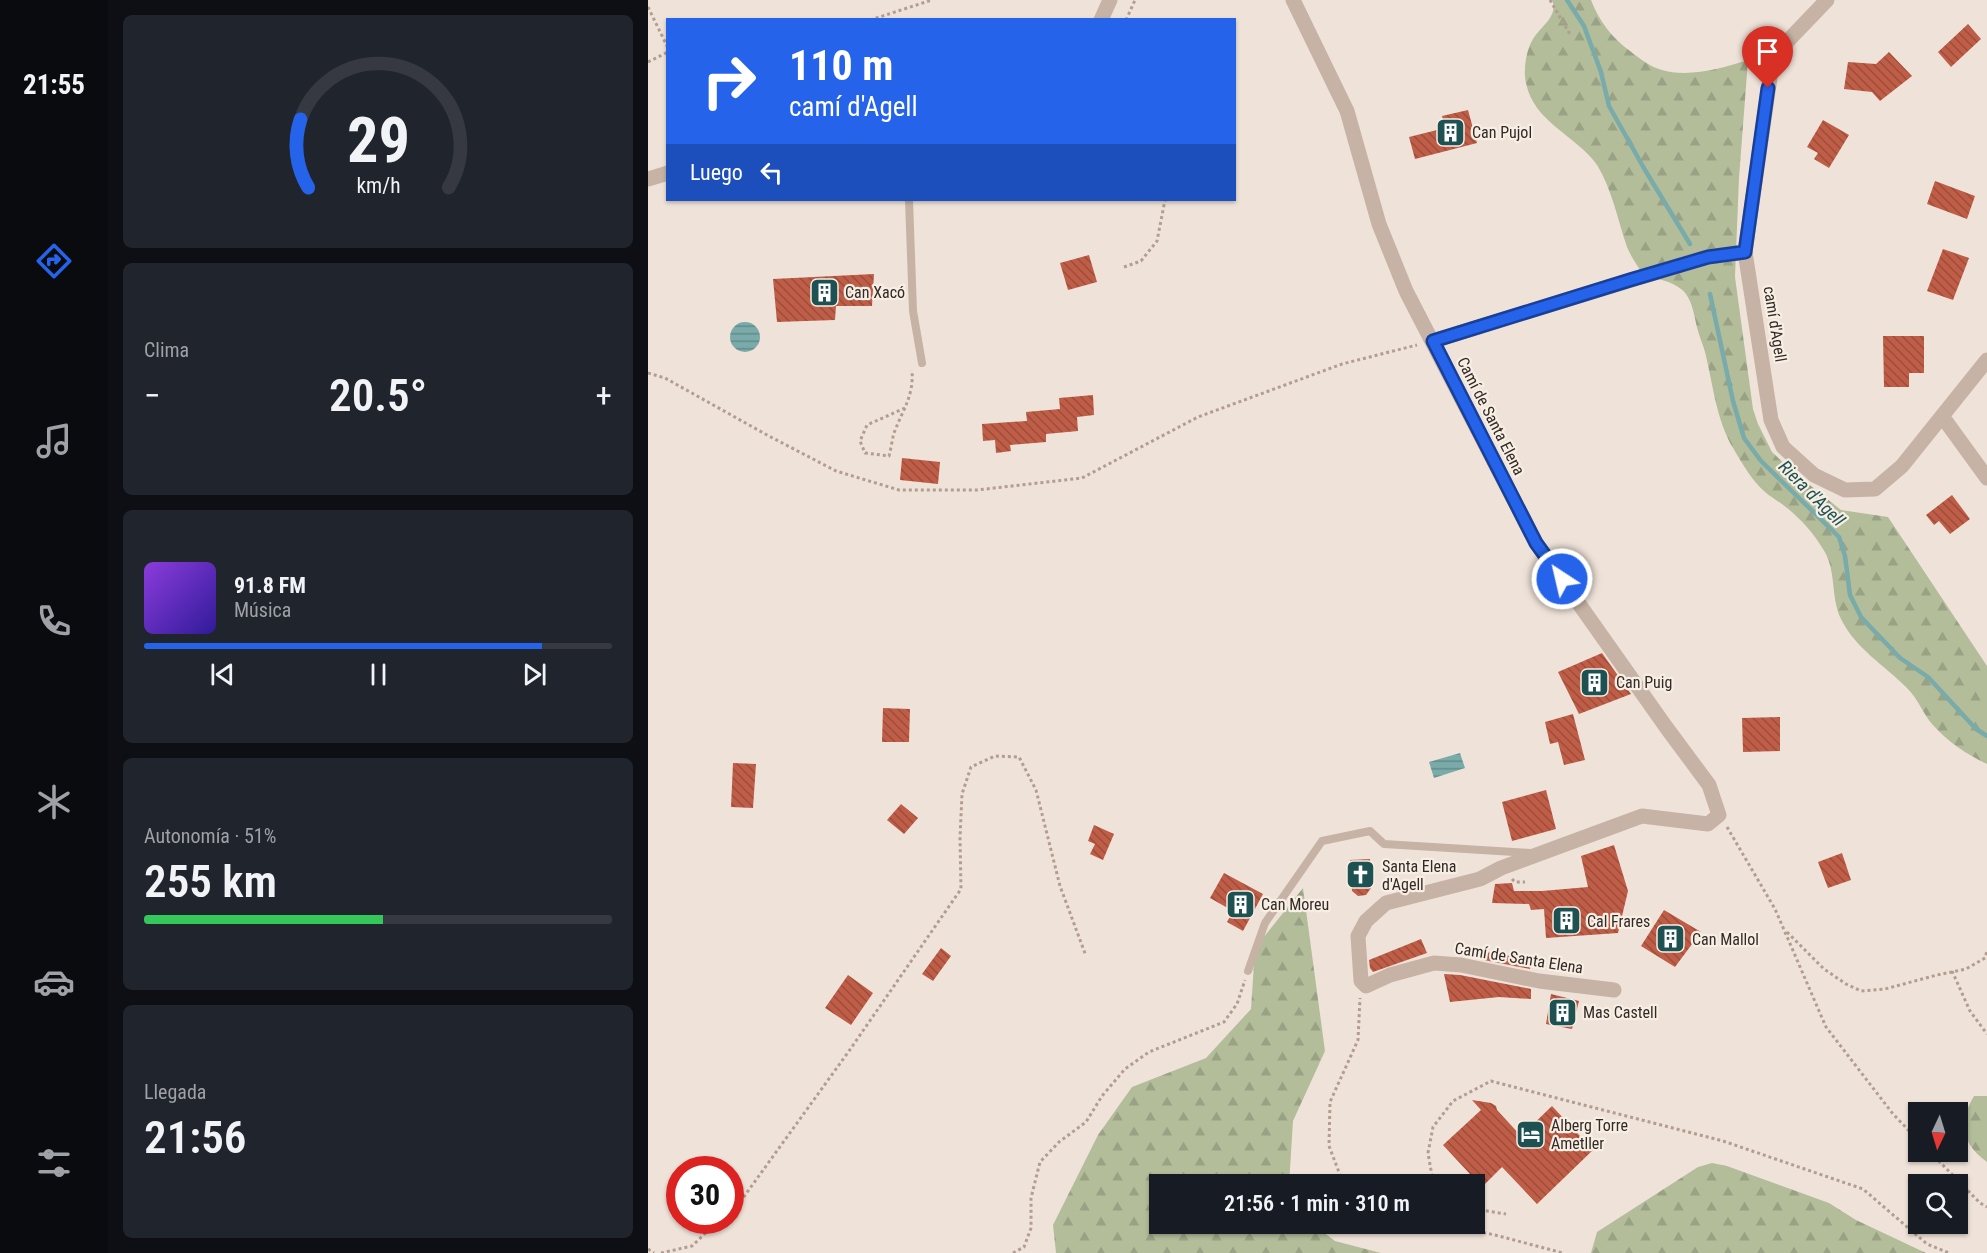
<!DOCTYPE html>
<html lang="es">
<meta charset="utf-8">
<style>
:root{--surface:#171b24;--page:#20242c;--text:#f1f3f6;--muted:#9ea1a6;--line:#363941;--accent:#2563eb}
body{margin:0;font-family:"Roboto Condensed",sans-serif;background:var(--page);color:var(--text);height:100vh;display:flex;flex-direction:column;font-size:22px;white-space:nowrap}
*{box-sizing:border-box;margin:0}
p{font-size:20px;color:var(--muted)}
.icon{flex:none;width:33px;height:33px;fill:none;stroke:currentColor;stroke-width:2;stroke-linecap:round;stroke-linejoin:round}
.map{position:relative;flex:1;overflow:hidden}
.panel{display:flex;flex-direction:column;gap:15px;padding:15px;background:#0d0f14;width:540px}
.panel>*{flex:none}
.hud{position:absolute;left:18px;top:18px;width:570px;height:183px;border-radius:0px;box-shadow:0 2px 4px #0004;background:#2563eb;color:#fff;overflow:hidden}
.needle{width:39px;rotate:184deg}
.buttons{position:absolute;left:1260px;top:1102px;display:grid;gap:12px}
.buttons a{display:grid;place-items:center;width:60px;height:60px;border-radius:0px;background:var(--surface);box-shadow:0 2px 4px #0004;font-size:30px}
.speed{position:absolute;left:18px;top:1156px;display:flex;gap:12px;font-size:30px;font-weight:700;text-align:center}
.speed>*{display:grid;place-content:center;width:78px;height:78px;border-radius:50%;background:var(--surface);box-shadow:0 2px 4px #0004;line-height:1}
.speed .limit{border:9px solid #d22;background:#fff;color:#111}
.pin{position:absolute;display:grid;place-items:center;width:51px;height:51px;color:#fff;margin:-62px -26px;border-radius:50% 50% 50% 0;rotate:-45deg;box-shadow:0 0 6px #0007}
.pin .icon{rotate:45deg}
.me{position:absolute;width:66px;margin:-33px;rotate:325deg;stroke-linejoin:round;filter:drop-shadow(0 0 4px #0008)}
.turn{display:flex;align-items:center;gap:21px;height:126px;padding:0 24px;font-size:27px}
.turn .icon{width:78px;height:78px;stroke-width:2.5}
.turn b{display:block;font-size:42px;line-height:51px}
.then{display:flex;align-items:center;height:57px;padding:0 24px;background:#0003;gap:12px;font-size:22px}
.big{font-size:45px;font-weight:600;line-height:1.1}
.panel .widget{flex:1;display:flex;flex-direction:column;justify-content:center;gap:9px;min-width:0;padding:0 21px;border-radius:9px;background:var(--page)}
.panel .dial{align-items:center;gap:0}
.dial svg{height:156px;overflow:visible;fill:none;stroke:var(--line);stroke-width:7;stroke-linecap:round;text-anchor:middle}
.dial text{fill:var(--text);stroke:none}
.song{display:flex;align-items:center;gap:18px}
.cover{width:72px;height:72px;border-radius:9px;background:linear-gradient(135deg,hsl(270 70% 55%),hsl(250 70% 35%))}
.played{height:6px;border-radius:3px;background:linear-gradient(90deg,var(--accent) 85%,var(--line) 85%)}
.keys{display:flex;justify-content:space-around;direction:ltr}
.heat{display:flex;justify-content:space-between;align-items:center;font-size:33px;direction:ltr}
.charge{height:9px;border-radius:4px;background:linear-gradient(90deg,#34c759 51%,var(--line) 0)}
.trip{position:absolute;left:501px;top:1174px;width:336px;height:60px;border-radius:0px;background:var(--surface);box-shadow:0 2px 4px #0004;font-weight:600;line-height:60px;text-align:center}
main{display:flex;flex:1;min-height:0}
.tabs{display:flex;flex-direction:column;width:108px;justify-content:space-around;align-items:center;background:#090b0e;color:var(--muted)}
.tabs .icon{width:42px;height:42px}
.tabs .current{color:var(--accent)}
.tabs b{font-size:27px;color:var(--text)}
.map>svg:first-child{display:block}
</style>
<main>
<nav class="tabs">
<b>21:55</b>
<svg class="icon current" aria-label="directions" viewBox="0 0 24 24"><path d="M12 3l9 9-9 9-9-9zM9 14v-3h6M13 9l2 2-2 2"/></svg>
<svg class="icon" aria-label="music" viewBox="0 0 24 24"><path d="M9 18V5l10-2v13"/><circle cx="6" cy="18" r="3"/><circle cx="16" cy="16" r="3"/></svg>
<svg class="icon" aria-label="phone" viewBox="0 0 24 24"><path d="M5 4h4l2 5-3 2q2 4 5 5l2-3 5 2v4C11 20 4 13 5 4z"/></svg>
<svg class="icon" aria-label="climate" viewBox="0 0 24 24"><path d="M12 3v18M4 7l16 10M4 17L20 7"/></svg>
<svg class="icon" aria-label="car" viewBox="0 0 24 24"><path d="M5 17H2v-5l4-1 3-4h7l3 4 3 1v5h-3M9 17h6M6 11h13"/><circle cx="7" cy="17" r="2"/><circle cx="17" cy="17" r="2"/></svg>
<svg class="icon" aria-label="filters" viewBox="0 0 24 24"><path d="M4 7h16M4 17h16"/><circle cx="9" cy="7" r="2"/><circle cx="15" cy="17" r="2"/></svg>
</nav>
<section class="panel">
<div class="widget dial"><svg viewBox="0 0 100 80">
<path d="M14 69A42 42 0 1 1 86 69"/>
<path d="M14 69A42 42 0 0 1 10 34" stroke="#2563eb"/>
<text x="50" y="56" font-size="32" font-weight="700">29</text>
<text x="50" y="72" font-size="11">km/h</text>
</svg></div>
<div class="widget"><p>Clima</p>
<div class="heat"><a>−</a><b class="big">20.5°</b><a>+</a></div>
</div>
<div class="widget">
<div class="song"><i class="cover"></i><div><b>91.8 FM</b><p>Música</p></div></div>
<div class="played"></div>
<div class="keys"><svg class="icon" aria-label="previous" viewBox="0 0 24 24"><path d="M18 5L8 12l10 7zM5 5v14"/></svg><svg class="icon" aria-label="pause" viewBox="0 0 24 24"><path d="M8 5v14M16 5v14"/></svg><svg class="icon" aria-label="next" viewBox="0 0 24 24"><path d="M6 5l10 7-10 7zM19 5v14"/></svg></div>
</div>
<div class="widget"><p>Autonomía · 51%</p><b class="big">255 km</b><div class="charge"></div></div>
<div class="widget"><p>Llegada</p><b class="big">21:56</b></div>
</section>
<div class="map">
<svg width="1339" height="1253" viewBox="0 0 1339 1253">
<defs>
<pattern id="forest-firs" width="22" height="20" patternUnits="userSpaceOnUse" patternTransform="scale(1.5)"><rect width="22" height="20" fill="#b3bd9a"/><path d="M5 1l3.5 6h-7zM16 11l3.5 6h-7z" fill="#9aa285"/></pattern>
<pattern id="water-rules" width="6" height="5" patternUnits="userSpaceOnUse" patternTransform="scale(1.5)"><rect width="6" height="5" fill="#79abaa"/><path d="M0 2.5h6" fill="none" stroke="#648b8a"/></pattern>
<pattern id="building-back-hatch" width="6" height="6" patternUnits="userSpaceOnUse" patternTransform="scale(1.5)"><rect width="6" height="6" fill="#bf5d47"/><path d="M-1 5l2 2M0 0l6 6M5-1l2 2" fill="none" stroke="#9c4d3b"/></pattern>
</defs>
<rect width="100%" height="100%" fill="#efe3d9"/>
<path fill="url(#forest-firs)" d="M904 0H943C951 21 964 38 982 51 991 58 1002 67 1014 70 1040 78 1075 68 1100 60L1091 178 1087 277 1105 409 1110 424 1124 452 1143 470 1193 510 1240 517 1339 666V764C1318 754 1300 742 1284 724 1274 712 1271 700 1258 687 1236 665 1207 648 1193 619 1182 596 1189 570 1175 549 1166 534 1153 519 1139 508 1132 502 1124 498 1117 492 1104 481 1094 463 1085 448 1068 419 1065 384 1057 352 1055 345 1052 338 1050 331 1046 317 1045 298 1033 289 1023 281 1007 278 995 275 990 266 983 257 979 247 970 221 964 189 949 165 928 135 886 123 878 83 875 71 878 50 885 39 892 27 911 16 904 0Z
M655 888 677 1051 645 1121 641 1185H512V1224H665L687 1241 733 1253H408L405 1225 450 1135 484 1087 558 1058 603 1009 607 948Z
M1326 1096H1339V1162C1313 1143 1310 1123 1326 1096Z
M1064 1163 1079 1166 1181 1203 1208 1220 1278 1253H943L949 1232 1050 1167Z"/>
<path fill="url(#water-rules)" d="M82 337a15 15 0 1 1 30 0a15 15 0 1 1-30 0Z
M812 753 817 768 786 778 781 762Z"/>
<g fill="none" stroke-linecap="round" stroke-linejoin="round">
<path stroke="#79abaa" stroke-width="4.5" d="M919 0 936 26 953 72 961 106 997 170 1042 244
M1062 294 1085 401 1096 438 1113 461 1191 537 1197 556 1202 595 1213 617 1252 658 1280 677 1328 729 1339 736"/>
</g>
<path fill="url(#building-back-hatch)" d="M1320 24 1333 39 1303 67 1290 52Z
M1241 52 1264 76 1232 101 1224 92 1196 89 1200 62 1228 64Z
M820 110 829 143 767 159 761 137 797 128 794 116Z
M1175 120 1201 135 1181 168 1166 159 1170 153 1159 147Z
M1287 181 1327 196 1319 219 1279 204Z
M1295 249 1321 258 1305 300 1279 291Z
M441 255 449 282 420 290 412 263Z
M226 274 224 306H188L187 320 129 322 125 279Z
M1235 336H1276V373H1261V387H1236Z
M445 395 446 415 429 417 430 431 398 434V442L362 445 363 451 348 453 347 440 335 441 334 424 379 421 378 412 412 409 411 398Z
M254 458 292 462 290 484 252 480Z
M1304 495 1322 519 1302 534 1291 521 1286 525 1278 515Z
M954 653 983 694 931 714 910 672Z
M235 708 262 709 261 742H234Z
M925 714 937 760 916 765 910 742 902 744 897 722Z
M1132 717V751L1095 752 1094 718Z
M85 763 108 764 105 808 83 807Z
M898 790 908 829 864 841 854 802Z
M253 804 270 818 256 834 239 820Z
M446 825 466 834 455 860 442 854 447 844 440 841Z
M966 845 980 891 970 933 898 938 896 909 883 910 881 904 844 903 847 884 864 883 866 891H894L940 887 933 856Z
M1194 853 1203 880 1180 888 1170 862Z
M722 859 723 888 718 895 710 896 704 891 702 860Z
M576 873 615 894 595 931 579 922 585 911 562 898Z
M1016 910 1053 932 1027 967 993 946Z
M773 939 779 953 725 972 722 968 721 960Z
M293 948 303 956 285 981 274 974Z
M836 952 855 954 883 963 882 969 836 960Z
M796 974 812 975 883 989V999L851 997 802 1002Z
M200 975 225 993 203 1025 177 1008Z
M903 994 931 1001 924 1029 898 1024Z
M824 1100 843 1103 848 1106 849 1110 873 1136 904 1106 945 1150 889 1204 854 1167 834 1187 795 1145 833 1110Z"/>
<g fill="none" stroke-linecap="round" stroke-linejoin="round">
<path stroke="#b29d90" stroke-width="3" stroke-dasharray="3 3" stroke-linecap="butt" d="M902 0 923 36
M0 7 20 48
M222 20 284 0
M478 20 487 0
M0 62 20 52
M476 267 493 261 509 241 517 200
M0 373 17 378 119 435 188 471 251 490H329L434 478 550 417 694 364 769 345
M257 408 219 425 212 441 217 453 241 456C243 449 244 440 246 433 255 409 266 396 264 370
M1079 827 1127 909 1178 1027 1245 1114 1270 1140
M864 879 867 882H877
M1139 932 1176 969 1198 984 1213 991 1237 989 1289 975 1318 969 1337 958 1339 951
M1304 971 1322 1011 1339 1034
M1282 1152 1332 1203 1339 1207
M701 1185 694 1180 681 1146 682 1102 710 1040 712 998
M793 1185 784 1176 780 1153 785 1127 805 1101 843 1081 1075 1141 1215 1189 1279 1244 1301 1253
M82 1209 95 1198 201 1051 313 889 312 838 314 794 323 767 347 756 371 757 388 790 412 886 438 956
M826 1209 858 1214
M794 1224 847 1235 915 1253
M0 1249 6 1253
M13 1253 44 1246 70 1221
M365 1253 376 1247 383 1228V1198L392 1162 411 1142 438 1122 454 1096 477 1069 501 1052 576 1022 589 1004 597 980"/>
<path stroke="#c6b3a5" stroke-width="8" d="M261 200 265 311 274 363
M600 971 617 923 674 841 722 831 736 844 882 853"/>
<path stroke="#c6b3a5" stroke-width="15" d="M645 0 699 111 731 224 758 291 888 543 1018 727 1061 785 1071 815 1060 824 994 816 853 868 832 879 738 903 718 921 710 936 713 981 718 986 742 975 786 963 813 965 891 981 966 990
M1097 252 1123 71 1131 50 1179 0
M785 341 983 280 1060 257 1097 252 1123 420 1135 447 1166 475 1197 490 1227 489 1254 466 1339 360
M1294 416 1339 478"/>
<path stroke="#c6b3a5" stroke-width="15" d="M453 20 462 0
M0 179 20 173"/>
</g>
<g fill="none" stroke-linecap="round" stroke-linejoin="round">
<defs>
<path id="route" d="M914 579 888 543 785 341 982 280 1060 257 1097 252 1120 88"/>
</defs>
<use href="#route" stroke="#184099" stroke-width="15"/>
<use href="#route" stroke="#2563eb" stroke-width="10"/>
</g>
<defs>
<symbol id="building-square" viewBox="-11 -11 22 22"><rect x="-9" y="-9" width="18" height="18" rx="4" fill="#1e5151" stroke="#f7eee4"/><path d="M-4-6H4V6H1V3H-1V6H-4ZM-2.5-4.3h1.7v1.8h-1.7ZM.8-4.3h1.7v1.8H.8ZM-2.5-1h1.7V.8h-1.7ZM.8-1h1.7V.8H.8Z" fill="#fff"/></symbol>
<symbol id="church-square" viewBox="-11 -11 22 22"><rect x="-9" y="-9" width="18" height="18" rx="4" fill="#1e5151" stroke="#f7eee4"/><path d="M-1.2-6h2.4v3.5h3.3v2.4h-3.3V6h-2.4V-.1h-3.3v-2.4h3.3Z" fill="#fff"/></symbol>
<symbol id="hotel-square" viewBox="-11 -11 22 22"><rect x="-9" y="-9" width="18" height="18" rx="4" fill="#1e5151" stroke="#f7eee4"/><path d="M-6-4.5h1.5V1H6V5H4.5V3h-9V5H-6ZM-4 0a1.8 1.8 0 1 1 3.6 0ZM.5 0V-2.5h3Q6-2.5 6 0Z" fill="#fff"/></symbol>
</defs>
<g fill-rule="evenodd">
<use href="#building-square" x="786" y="116" width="33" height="33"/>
<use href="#building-square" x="160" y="276" width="33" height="33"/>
<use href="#building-square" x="930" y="666" width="33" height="33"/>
<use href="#church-square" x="696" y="858" width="33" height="33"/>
<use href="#building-square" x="576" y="888" width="33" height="33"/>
<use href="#building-square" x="902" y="904" width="33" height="33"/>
<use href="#building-square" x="1006" y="922" width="33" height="33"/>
<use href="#building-square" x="898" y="996" width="33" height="33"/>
<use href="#hotel-square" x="866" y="1118" width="33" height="33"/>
</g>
<g text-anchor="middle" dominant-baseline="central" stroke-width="4.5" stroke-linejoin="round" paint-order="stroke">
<g font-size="16" fill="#332926" stroke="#f7eee4" text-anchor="start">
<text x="824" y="132">Can Pujol</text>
<text x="197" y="292">Can Xacó</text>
<text x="968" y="682">Can Puig</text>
<text x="734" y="866">Santa Elena<tspan x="734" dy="18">d'Agell</tspan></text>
<text x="613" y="904">Can Moreu</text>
<text x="939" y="921">Cal Frares</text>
<text x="1044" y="939">Can Mallol</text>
<text x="935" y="1012">Mas Castell</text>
<text x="903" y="1125">Alberg Torre<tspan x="903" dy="18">Ametller</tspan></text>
</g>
<g font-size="16" fill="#332926" stroke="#f7eee4">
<text transform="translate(1127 324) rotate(81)">camí d'Agell</text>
<text transform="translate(843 416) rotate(63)">Camí de Santa Elena</text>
<text transform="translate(871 958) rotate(9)">Camí de Santa Elena</text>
</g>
<g font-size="18" font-style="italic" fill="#1e5151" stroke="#f7eee4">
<text transform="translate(1164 493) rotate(45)">Riera d'Agell</text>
</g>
</g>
</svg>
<div class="buttons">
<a><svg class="needle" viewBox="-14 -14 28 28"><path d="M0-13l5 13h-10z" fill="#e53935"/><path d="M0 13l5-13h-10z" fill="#9ea1a6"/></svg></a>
<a><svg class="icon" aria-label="search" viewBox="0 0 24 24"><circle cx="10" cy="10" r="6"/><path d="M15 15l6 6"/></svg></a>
</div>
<div class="speed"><div class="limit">30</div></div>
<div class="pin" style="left:1120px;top:88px;background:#d93025"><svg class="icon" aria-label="arrive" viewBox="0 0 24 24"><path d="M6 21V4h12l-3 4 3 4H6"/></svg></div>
<svg class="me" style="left:914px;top:579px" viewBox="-20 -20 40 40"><circle r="17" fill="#2563eb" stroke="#fff" stroke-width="3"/><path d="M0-11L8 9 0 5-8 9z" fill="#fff"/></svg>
<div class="trip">21:56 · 1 min · 310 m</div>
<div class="hud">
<div class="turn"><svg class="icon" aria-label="right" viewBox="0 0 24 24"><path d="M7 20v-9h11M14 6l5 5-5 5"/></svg><div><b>110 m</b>camí d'Agell</div></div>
<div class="then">Luego<svg class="icon" aria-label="left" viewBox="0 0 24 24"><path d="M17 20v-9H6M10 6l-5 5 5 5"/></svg></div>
</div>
</div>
</main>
